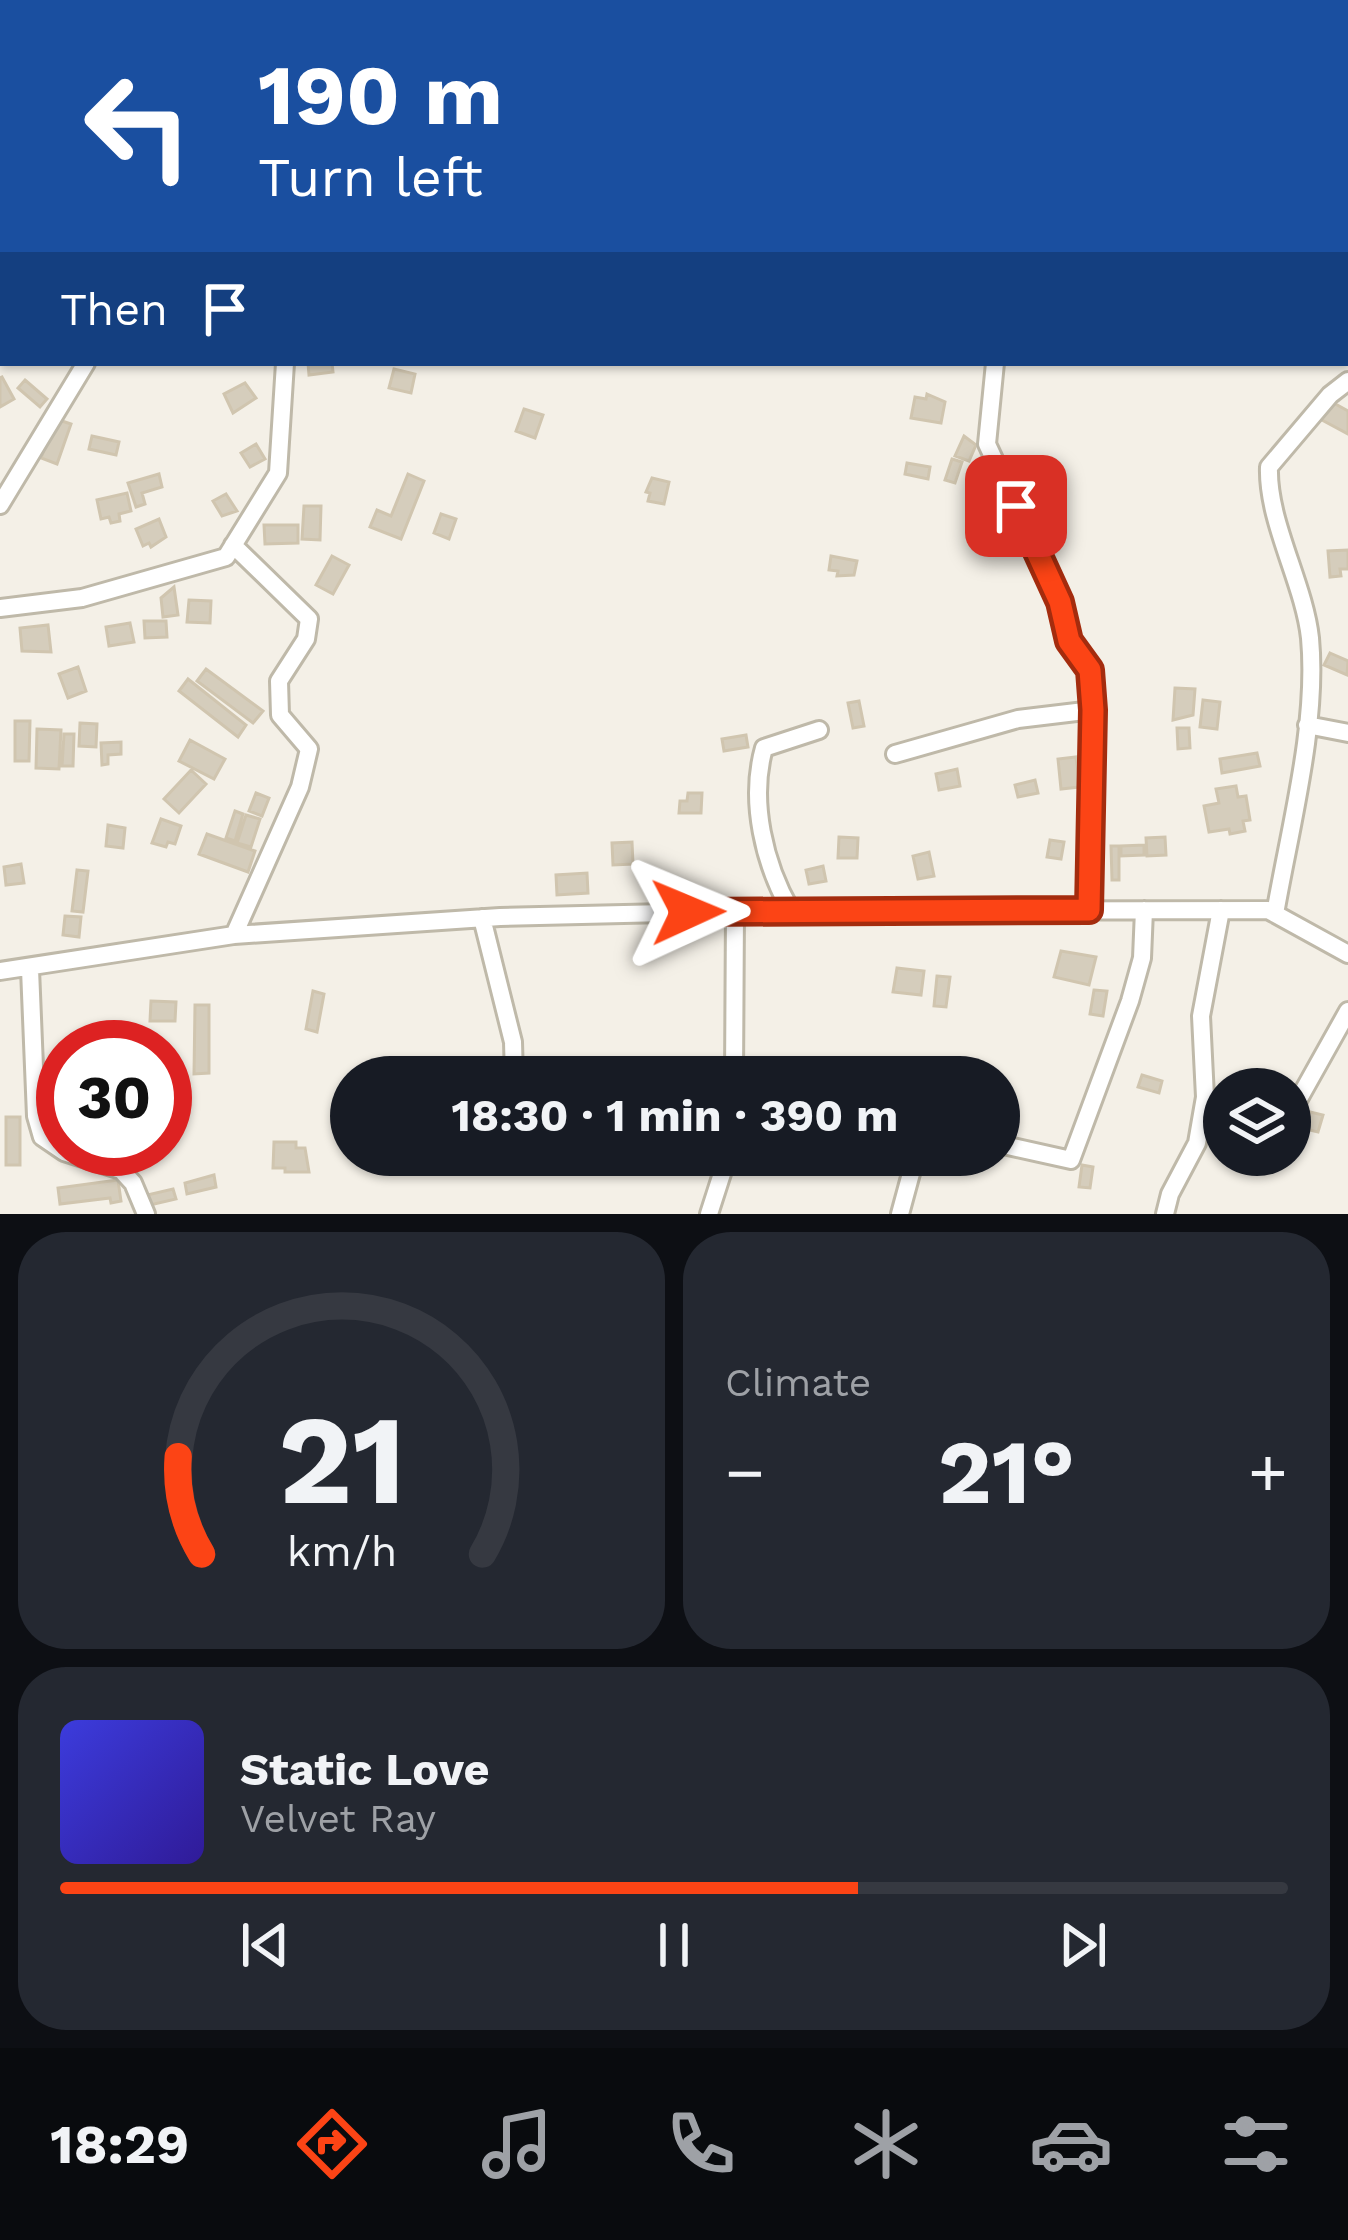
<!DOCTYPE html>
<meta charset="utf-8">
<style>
:root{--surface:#171b24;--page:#242831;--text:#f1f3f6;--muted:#9ea1a6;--line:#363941;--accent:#fc4415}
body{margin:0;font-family:"Work Sans",sans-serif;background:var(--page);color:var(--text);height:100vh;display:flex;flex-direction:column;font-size:45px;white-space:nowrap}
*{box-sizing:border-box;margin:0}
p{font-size:39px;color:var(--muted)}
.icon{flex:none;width:66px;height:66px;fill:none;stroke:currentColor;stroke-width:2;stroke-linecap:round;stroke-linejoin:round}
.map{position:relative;height:1214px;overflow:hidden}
.details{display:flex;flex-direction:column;gap:18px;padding:18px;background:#0d0f14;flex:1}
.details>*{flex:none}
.banner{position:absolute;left:0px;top:0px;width:1350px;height:366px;box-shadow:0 3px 9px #0004;background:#1a4fa0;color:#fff;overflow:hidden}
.controls{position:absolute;left:1203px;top:1068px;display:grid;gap:24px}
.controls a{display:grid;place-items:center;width:108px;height:108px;border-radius:50%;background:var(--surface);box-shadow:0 3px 9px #0004;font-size:60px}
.speed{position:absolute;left:36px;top:1020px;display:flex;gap:24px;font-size:60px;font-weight:700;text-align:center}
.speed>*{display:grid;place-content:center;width:156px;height:156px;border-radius:50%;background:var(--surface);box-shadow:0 3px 9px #0004;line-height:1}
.speed .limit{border:18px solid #d22;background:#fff;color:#111}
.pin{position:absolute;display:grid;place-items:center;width:102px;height:102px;color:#fff;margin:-51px;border-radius:24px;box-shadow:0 6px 18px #0006}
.me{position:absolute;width:132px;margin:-66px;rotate:89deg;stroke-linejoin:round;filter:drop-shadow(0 0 9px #0008)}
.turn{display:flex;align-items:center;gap:42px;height:252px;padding:0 60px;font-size:54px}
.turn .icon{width:156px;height:156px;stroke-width:2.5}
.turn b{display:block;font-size:84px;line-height:102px}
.then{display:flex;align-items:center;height:114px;padding:0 60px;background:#0003;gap:24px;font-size:45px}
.big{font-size:90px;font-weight:700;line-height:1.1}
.details .card{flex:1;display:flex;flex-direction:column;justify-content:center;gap:18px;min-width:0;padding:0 42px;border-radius:48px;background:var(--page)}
.details .dial{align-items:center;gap:0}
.dial svg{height:312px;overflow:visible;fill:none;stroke:var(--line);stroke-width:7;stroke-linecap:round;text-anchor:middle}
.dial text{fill:var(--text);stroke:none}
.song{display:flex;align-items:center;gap:36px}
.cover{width:144px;height:144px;border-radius:18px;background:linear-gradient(135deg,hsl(240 70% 55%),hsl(250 70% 35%))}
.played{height:12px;border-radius:6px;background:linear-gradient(90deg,var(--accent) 65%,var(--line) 65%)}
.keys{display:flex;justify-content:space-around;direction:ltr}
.heat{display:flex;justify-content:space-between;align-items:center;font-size:66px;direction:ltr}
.details .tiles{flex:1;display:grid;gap:18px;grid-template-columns:1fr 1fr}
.card:last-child{grid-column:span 2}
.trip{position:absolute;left:330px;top:1056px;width:690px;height:120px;border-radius:60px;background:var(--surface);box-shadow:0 3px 9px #0004;font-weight:700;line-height:120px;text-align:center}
.tabs{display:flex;height:192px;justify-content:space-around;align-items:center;background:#090b0e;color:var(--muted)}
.tabs .icon{width:84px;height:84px}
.tabs .selected{color:var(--accent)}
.tabs b{font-size:54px;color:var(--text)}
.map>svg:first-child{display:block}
</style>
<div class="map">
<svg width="1348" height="1214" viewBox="0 0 1348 1214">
<rect width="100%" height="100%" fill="#f4f0e7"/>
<path fill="#d5cdbc" stroke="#d0c5af" stroke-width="3" d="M1101 0H1206V3H1089Z
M1225 0H1302L1225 3Z
M308 363H332L333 372 309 375Z
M394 369 415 374 411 393 389 388Z
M2 377 14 399 0 407V378Z
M25 380 47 399 40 407 18 388Z
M245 383 256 398 233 413 224 394Z
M927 394 945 402 941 423 911 418 915 397 926 399Z
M1330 401 1348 411V434L1320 419Z
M524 409 543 415 535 438 516 431Z
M56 419 71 424 57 464 41 458Z
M92 436 119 442 116 455 89 449Z
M964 436 976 445 969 461 955 456Z
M256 444 265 459 250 467 241 453Z
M952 459 962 462 955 483 945 480Z
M907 463 930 467 928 479 905 474Z
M159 474 162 487 142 493 145 504 136 507 128 483Z
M408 474 424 481 401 539 370 527 377 510 391 516Z
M652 478 669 482 664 504 648 501 650 493 646 492Z
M127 493 131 511 119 514 120 521 111 523 109 517 101 519 97 500Z
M226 494 237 511 222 516 213 501Z
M304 506H321L320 540 302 539Z
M441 514 456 519 449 539 434 533Z
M159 519 166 537 151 547 149 543 143 546 136 529Z
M264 525H298V543L265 544Z
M1348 550V569H1340L1341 576 1330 577 1328 551Z
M332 556 349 565 333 594 316 585Z
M831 556 857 561 854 575 837 576 838 571 829 570Z
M174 587 178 615 163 617 161 598Z
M189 600 211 601 210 623 187 622Z
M144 621H166L167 637 145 638Z
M130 623 134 642 109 646 106 627Z
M48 625 51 652 22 651 20 628Z
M1330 653 1348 661 1347 675 1324 665Z
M78 667 86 691 68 698 59 674Z
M206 669 263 711 253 723 197 681Z
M188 679 246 725 238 737 179 691Z
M1175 688 1195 689 1193 715 1173 720Z
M1203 700 1220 702 1217 729 1200 727Z
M859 701 864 726 853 728 848 703Z
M15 721H30L29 761H15Z
M80 723 97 724 96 747 79 746Z
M1177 728H1189L1190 748 1178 749Z
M37 729 61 730 59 769 36 768Z
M64 734H74L73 766H62Z
M746 735 748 747 724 751 722 739Z
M190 740 225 759 214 779 179 761Z
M121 742V754L108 755V764L102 765 101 743Z
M1257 753 1260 766 1222 773 1220 759Z
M1076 757 1080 787 1061 789 1058 759Z
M957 769 960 786 939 790 936 774Z
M191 770 206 784 179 813 164 799Z
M1035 780 1038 793 1018 797 1015 785Z
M1236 786 1238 797 1246 796 1250 820 1243 821 1245 831 1230 834 1229 829 1209 832 1204 806 1219 803 1216 789Z
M256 793 269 798 262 816 249 811Z
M688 793H702L701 813H679L680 801H687Z
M235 811 243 814 235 841 226 838Z
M246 815 260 819 251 847 237 843Z
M161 819 181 826 175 844 168 842 166 847 152 843Z
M108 825 125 828 123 848 106 846Z
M207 834 255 851 248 872 199 854Z
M839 837 858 838 857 858H838Z
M1165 837 1166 855 1147 856 1146 838Z
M1050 840 1064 842 1061 859 1047 857Z
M632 842 633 864 613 865 612 843Z
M1144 845V855L1121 856V846Z
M1111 846H1119V880H1112Z
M929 852 934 876 918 879 913 856Z
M21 864 24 883 6 885 4 867Z
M823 866 826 881 809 884 806 870Z
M77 870 88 871 83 912 72 911Z
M587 873 588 893 557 895 556 875Z
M65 916 81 917 79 937 63 935Z
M1061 951 1096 957 1089 985 1054 977Z
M897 968 924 971 921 995 893 992Z
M937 976 950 977 946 1007 934 1006Z
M1094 990 1107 991 1103 1016 1090 1014Z
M313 991 324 994 317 1032 306 1029Z
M151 1001 176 1002 175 1021H150Z
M195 1005H209V1073L194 1074Z
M1142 1075 1162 1081 1159 1093 1138 1087Z
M1306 1111 1323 1115 1318 1132 1301 1128Z
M6 1117H20V1165H6Z
M274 1142H296V1148H305L309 1172H285V1168H273Z
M1082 1165 1093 1167 1090 1188 1079 1187Z
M214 1175 216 1187 187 1194 185 1183Z
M118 1180 121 1201 111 1203 110 1198 60 1204 58 1188Z
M173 1189 176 1199 150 1205 147 1195Z"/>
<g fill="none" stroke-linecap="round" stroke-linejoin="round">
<defs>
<path id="minor" d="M337 3V0
M602 3 603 0
M0 210 3 212
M995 363 987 444 1060 602 1069 641 1090 670 1093 709 1089 910
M0 505 86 363
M233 545 309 619 306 639 279 681 280 715 309 749 300 787 234 935
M0 608 82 598 226 557 278 473 285 363
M1307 725 1348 733
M895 754 1018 719 1093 710
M791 911C764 864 749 801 764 748L819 730
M1275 914C1290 827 1318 725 1310 638 1304 583 1267 521 1269 467L1330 395 1348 381
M482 918 513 1042 514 1077
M30 969 36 1116 42 1137 64 1152 121 1170 133 1183 146 1214
M0 971 234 935 500 917 750 911 1268 910 1348 954
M734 1077 735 911
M1296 1104 1348 1011
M999 1144 1071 1160 1130 1001 1142 958 1144 910
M388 1161 456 1155
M709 1214 728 1155
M900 1214 916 1155
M1165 1214 1170 1194 1197 1143 1205 1097 1201 1016 1221 910"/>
</defs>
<use href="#minor" stroke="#bfb9a9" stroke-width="22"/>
<use href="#minor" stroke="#fff" stroke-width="16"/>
</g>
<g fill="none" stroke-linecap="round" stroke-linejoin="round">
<defs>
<path id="route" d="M688 912 1089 910 1093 710 1090 670 1069 641 1060 602 1016 506"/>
</defs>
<use href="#route" stroke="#a42c0e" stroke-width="30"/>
<use href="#route" stroke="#fc4415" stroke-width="21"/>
</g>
</svg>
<div class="controls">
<a><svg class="icon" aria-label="layers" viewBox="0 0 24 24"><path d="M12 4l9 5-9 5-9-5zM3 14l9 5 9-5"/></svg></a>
</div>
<div class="speed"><div class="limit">30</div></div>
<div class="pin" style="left:1016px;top:506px;background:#d93025"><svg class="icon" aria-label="arrive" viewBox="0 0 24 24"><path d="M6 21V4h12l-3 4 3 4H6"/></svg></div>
<svg class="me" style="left:688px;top:912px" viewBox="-20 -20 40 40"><path d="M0-17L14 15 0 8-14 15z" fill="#fc4415" stroke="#fff" stroke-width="4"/></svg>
<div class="trip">18:30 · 1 min · 390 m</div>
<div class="banner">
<div class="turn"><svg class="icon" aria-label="left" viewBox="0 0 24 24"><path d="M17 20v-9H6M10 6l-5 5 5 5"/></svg><div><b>190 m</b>Turn left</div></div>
<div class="then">Then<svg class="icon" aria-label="arrive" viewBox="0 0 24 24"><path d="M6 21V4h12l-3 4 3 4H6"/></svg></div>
</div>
</div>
<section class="details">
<div class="tiles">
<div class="card dial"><svg viewBox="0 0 100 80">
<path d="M14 69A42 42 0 1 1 86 69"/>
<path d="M14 69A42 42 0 0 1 8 44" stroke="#fc4415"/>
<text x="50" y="56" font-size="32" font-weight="700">21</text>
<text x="50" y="72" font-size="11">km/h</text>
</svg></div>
<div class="card"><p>Climate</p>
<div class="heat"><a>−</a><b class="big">21°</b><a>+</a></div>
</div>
<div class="card">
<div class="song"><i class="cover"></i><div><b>Static Love</b><p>Velvet Ray</p></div></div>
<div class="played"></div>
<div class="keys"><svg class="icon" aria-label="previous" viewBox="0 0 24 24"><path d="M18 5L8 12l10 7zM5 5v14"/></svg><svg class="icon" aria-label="pause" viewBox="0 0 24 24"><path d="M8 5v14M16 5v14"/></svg><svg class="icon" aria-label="next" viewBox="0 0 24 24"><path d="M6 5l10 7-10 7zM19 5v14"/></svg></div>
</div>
</div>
</section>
<nav class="tabs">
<b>18:29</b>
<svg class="icon selected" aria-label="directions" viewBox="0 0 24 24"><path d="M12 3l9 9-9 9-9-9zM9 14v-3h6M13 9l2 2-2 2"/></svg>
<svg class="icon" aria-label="music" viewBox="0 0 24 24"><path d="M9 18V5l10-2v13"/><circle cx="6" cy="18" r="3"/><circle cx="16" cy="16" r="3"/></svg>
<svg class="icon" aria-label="phone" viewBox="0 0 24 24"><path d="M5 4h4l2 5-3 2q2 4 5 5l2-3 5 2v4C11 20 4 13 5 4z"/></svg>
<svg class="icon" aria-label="climate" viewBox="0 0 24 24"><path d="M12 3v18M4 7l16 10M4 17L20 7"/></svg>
<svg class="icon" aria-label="car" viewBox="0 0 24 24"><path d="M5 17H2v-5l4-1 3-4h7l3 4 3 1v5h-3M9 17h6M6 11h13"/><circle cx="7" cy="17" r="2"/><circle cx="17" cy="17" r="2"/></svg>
<svg class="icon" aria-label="filters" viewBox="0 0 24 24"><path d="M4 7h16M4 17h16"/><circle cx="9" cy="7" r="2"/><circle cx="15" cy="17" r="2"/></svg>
</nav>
